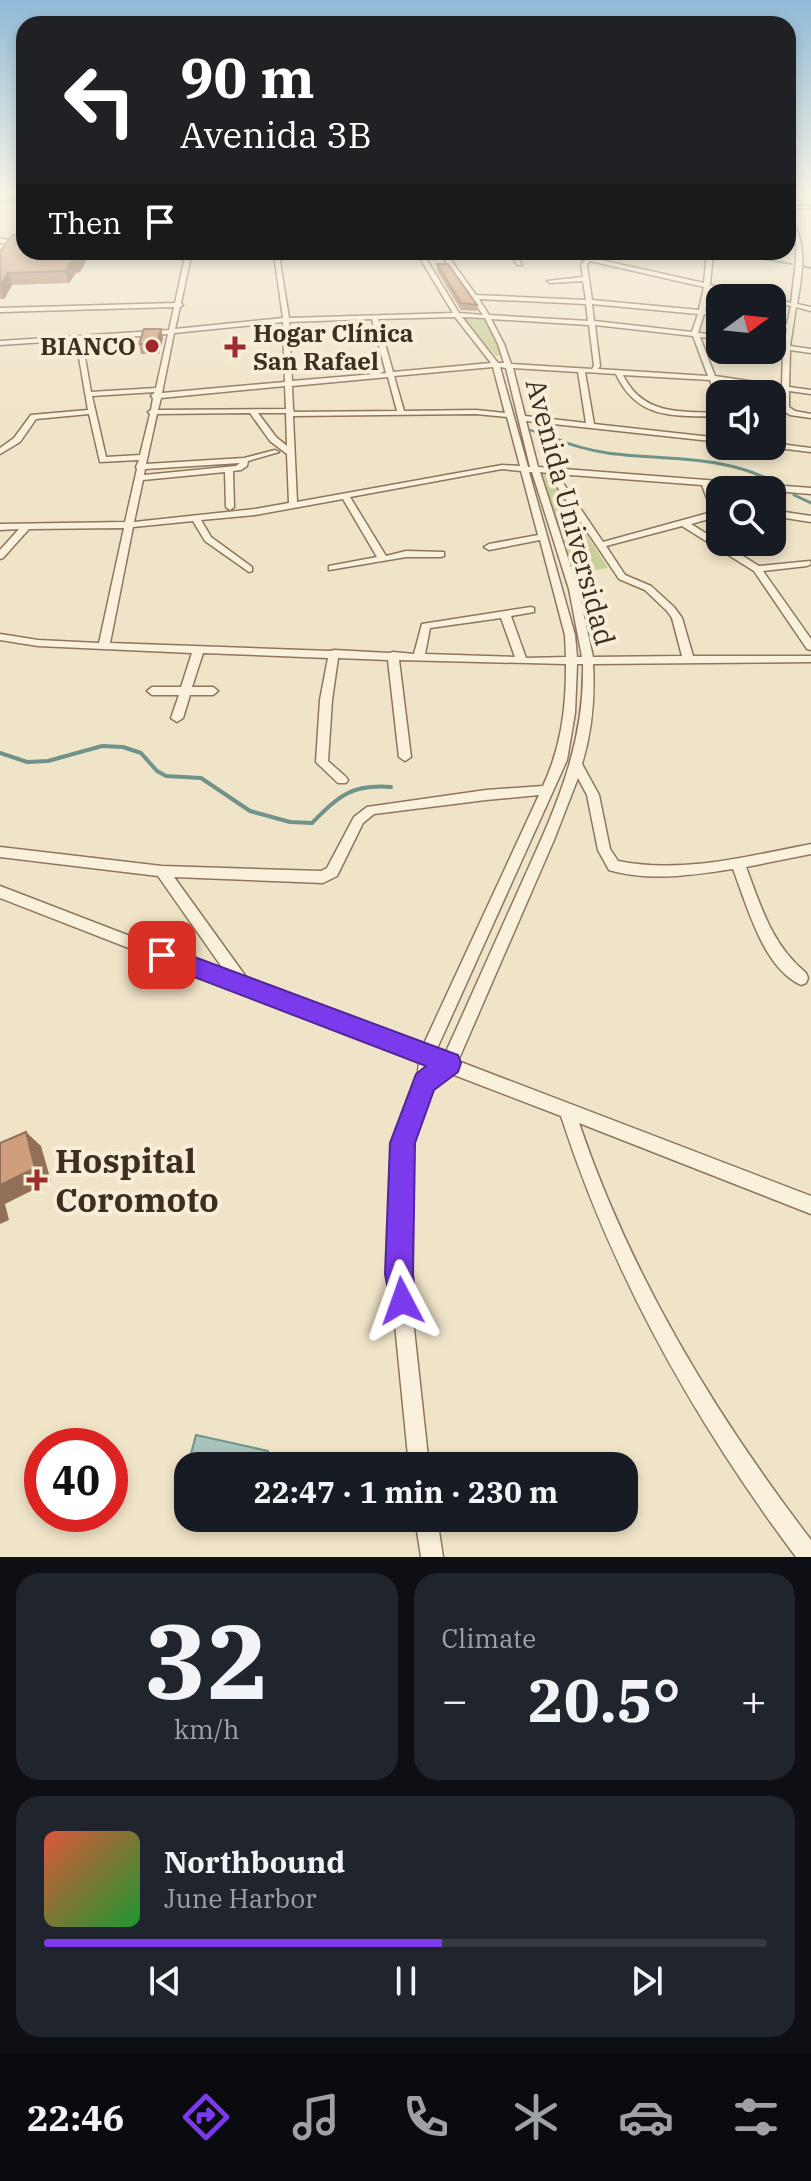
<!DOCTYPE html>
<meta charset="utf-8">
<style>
:root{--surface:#171b24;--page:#20242c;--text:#f1f3f6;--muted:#9ea1a6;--line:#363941;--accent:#7c3aed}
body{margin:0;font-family:"IBM Plex Serif",serif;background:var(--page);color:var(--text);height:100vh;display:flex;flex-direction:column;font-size:30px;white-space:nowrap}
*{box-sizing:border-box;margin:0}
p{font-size:26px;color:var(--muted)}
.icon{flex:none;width:44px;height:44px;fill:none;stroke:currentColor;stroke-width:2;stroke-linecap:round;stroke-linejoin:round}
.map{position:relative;height:1557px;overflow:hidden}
.drawer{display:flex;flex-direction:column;gap:16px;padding:16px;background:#0d0f14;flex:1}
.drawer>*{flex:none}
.guide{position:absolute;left:16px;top:16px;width:780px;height:244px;border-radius:24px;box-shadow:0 4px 12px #0003;background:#202124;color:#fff;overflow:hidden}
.needle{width:52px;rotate:75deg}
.controls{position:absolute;left:706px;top:284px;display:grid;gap:16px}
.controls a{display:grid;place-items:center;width:80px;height:80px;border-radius:16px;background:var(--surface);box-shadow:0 4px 12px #0003;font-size:40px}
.speed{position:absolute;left:24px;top:1428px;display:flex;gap:16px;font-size:40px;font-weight:700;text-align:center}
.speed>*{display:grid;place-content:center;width:104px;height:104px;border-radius:50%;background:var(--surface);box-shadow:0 4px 12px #0003;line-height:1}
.speed .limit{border:12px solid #d22;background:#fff;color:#111}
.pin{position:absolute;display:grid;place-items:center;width:68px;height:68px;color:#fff;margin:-34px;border-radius:16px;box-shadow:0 4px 12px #0006}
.me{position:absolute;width:88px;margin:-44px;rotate:356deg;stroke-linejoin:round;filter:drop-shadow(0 0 6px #0008)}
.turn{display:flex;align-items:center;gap:28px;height:168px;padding:0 32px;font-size:36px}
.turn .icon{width:104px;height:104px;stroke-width:2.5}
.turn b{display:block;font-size:56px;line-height:68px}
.then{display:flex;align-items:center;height:76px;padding:0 32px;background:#0003;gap:16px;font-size:30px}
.big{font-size:60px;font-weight:800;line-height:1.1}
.drawer .tile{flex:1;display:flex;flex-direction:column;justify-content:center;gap:12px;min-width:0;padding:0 28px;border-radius:24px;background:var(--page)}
.drawer .dial{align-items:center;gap:0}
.dial b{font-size:104px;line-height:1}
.song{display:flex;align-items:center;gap:24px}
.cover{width:96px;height:96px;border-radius:12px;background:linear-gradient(135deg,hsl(10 70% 55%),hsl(130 70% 35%))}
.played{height:8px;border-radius:4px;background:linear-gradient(90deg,var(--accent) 55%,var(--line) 55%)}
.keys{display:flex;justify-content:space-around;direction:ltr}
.heat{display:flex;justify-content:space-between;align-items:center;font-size:44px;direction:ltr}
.drawer .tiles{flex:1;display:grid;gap:16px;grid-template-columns:1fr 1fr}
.tile:last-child{grid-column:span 2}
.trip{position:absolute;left:174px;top:1452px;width:464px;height:80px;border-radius:24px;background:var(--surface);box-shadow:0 4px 12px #0003;font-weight:800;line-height:80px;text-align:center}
.tab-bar{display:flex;height:128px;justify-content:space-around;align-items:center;background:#090b0e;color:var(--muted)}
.tab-bar .icon{width:56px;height:56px}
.tab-bar .on{color:var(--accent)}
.tab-bar b{font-size:36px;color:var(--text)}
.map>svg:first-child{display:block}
</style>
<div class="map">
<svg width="811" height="1557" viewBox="0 0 811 1557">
<rect width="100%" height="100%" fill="#f0e4c8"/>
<path fill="#c9cf9b" d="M485 314 502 355 496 356 457 315Z
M541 474H548L608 568 571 574Z"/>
<path fill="#a9c4bc" stroke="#6f938a" stroke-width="2" d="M196 1435 268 1451 264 1466H188V1476H185Z"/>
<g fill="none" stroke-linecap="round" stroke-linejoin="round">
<path stroke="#6f938a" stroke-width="2" d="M720 252 792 264
M801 266 811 268
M530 430 562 441"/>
<path stroke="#6f938a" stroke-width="3" d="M557 439C627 470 705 443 780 485
M794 495 811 503"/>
<path stroke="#6f938a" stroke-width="4" d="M0 753 27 762 48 761 102 746 123 747 141 753 157 771 166 776 201 778 250 811 290 822 312 823C339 796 351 784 391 787"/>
<defs>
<path id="minor" d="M0 199H24V201H0Z
M788 206H811V208H788Z
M788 217C809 238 802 277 797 304L811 307V311L796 307 790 346 811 349V353L790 350 789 387 811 390V394L789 391V407L795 411 811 414V418L790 415 782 410V390L717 381 722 394H720V399L716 397 710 380 623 375C643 416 680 411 720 413V417C675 415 638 421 616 374L585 372 594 424 720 438V442L526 421 538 467 811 488V494L710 486 720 510V516L691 524 759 566 810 561 811 564 807 566 763 571 811 639V650L807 649 754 571 682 526 606 546 625 575 651 586 674 607 682 618 693 656H811V662L593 664C595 698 592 731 582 764L599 795 610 849 618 861C681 874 750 856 811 844V854L746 867C761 907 772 945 806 973L808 978 806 983 801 985C763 968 747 905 733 869 693 875 649 882 609 870L598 850 587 795 578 778 554 840 458 1061 811 1196V1214L579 1123C631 1276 714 1413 811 1540V1557H796C695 1422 613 1277 561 1116L449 1073 431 1087 410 1143 408 1274 429 1466H409L390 1274 394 1143 417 1082 419 1061 0 898V886L226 973 158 876 0 857V847L162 866 321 871 327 868 354 817 367 807 486 790 543 786C561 747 566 710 566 667V664L399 660 411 757 405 761 399 757 388 660 338 658 332 700 328 761 346 777 348 780 346 783H338L316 762 320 700 328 658 203 653 192 687H213L218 691 213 695H190L183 718 177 722 171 718 179 695H152L147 691 152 687H181L192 653 38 646 0 640V634L38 640 99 643 124 528 29 529 3 558 0 559V550L19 529 0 530V524L125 522 137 469 136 467 139 460 100 462 89 414 36 419 20 442 0 454V448L14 438 31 415 88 410 76 340 0 345V341L169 330 174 307 0 312V308L175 303 186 252H192L181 303 183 305 180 307 175 329 283 318 274 254 248 252H407L335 257 279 255 289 318 453 313 421 260V252H427V260L459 313 483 315 439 252H445L476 295 586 300 583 281 550 283 547 281 583 277 581 265 585 260 555 252H565L704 283 707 252H713L710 285 764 298H753L710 288 705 311 720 312V316L704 314 698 333 720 335V339L700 337 715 376 782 386 783 349 772 347V343L784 345 787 328 772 325V321L787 324 791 306 772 302V298L791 303 796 261V244ZM590 261 704 287 699 310 592 300 587 265ZM479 299 586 304 588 321 489 315ZM592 304 698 314 692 332 594 321ZM455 317 491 363 393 372 378 319ZM462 317 485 318 498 344 504 363H498ZM372 319 386 373 292 381 289 322ZM491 319 589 325 594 366 592 369 511 364 504 344ZM283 322 285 382 162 393 174 333ZM595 325 693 336 708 376 598 369 600 366ZM168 334 156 388 91 392 82 340ZM493 367 505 413 476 410 404 411 394 376ZM500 367 506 368 530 467H528ZM513 368 578 372 586 423 525 416ZM388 377 397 411 294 412 293 409 292 386ZM285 386 286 409 158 410 161 398ZM155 392 151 396 153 398 151 410 148 412 150 414 140 455 106 457 92 396ZM250 413 270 441 287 454 289 503 255 509 134 522 143 480 225 472 226 507 230 510 234 507 233 471 241 470 247 466 248 461 279 452 275 450 244 458 146 464 157 414ZM258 413H286L287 446 276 437ZM476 414 507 417 520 466 502 465 297 502 293 416ZM240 463 236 466 144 475 145 469ZM502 469 521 471 538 535 489 544 484 547 489 550 540 540 565 635 566 657 526 658 511 616 534 612V608L531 607 422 624 414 654 393 652 389 653 334 650 330 651 110 643 133 527 193 521 205 541 249 572 252 571V567L211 537 201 520 255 515 343 499 377 557 329 566V570L406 557H441L444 556V552L406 551 386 556 350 497ZM529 472H532L569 589 582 657H577L575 635ZM540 472 548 473 619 579 645 590 667 611 672 618 682 656 593 657 578 589ZM557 474 702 485 712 512 603 542ZM501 618 515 657 425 654 430 628ZM577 664H583C585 753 550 819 515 898 491 951 468 1004 444 1056L435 1053 567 760 575 713ZM539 795 422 1048 249 981 174 877 323 883 337 876 363 823 374 814 486 800Z
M0 239 24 240V244L0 243Z
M508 252H514L522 265H518Z
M742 252H748V253L745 255Z
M772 443 811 448V452L769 447 772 446Z
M772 510 811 516V522L772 516Z
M415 1518H437L443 1557H421Z"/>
</defs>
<use href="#minor" stroke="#8d765c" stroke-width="3"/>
<use href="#minor" fill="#faf1dc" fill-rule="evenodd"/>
</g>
<path fill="#b2896c" d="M0 252H91L80 272 76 273 69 283 12 285 4 299H0Z
M437 264 477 305V311L461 310 437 271Z
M161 329 163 338 159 354H141L139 344Z"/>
<path fill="#916f58" d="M82 252H91L80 272 76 273 69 283 65 271 72 260Z
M8 273 12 285 4 299 0 285Z
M161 329 163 338 159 354 157 344Z
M26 1132 41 1146 51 1181 5 1204 9 1220 0 1224V1185Z"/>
<path fill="#cf9f7d" stroke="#916f58" stroke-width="2" d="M12 235H24V252H82L77 260H72L65 271 8 273 0 285V252Z
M437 264H448L477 305 461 303Z
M144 329H161L157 344H139Z
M26 1132 35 1168 0 1185V1143Z"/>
<linearGradient id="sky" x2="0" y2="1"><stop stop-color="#8fbad6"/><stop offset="0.47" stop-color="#f8f3e6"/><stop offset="1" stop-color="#f8f3e6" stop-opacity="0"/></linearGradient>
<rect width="811" height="411" fill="url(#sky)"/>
<path fill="#7c3aed" stroke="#51269a" stroke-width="2" d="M162 945 458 1055 461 1063 458 1072 434 1090 415 1143 413 1274 416 1301 412 1311 402 1315 392 1311 385 1274 390 1143 416 1074 426 1066 155 962 152 955 155 948Z"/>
<g fill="#9e2a2b" stroke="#f7eed8" stroke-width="3">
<circle cx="152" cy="346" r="8"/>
<path d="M231 335h8v8h8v8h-8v8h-8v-8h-8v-8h8z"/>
<path d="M33 1168h8v8h8v8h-8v8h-8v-8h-8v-8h8z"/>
</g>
<g text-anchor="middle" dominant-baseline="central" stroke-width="8" stroke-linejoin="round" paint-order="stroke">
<g font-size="24" font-weight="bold" fill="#3d2e20" stroke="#f7eed8" text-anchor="start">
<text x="253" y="333">Hogar Clínica<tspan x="253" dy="28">San Rafael</tspan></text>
<text x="136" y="346" text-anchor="end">BIANCO</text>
</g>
<g font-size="28" fill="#3d2e20" stroke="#f7eed8">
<text transform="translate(571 512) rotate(75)">Avenida Universidad</text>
</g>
<g font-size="34" font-weight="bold" fill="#3d2e20" stroke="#f7eed8" text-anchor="start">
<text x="55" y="1160">Hospital<tspan x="55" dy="39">Coromoto</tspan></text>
</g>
</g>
</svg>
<div class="controls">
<a><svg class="needle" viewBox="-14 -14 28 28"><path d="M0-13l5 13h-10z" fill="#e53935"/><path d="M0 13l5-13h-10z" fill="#9ea1a6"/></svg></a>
<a><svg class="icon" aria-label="sound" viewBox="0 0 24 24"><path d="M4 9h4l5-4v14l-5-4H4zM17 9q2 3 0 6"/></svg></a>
<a><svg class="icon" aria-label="search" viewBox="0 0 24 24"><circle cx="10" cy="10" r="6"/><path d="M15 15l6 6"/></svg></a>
</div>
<div class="speed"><div class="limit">40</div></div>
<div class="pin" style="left:162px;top:955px;background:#d93025"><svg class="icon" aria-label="arrive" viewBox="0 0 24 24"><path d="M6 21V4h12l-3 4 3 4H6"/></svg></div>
<svg class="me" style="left:402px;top:1301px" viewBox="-20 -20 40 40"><path d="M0-17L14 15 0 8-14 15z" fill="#7c3aed" stroke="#fff" stroke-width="4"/></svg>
<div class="trip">22:47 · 1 min · 230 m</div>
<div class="guide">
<div class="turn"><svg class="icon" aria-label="left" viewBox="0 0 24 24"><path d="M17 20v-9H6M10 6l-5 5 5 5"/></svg><div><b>90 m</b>Avenida 3B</div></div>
<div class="then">Then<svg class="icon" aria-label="arrive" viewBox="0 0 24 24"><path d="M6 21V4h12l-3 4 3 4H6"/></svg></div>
</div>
</div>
<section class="drawer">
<div class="tiles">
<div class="tile dial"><b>32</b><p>km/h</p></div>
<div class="tile"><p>Climate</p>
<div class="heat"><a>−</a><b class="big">20.5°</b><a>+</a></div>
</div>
<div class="tile">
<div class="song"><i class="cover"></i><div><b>Northbound</b><p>June Harbor</p></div></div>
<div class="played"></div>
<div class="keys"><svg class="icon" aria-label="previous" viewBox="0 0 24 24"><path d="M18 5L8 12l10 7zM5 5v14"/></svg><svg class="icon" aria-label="pause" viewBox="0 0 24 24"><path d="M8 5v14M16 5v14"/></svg><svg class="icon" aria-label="next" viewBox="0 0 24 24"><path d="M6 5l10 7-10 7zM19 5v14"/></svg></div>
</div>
</div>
</section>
<nav class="tab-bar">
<b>22:46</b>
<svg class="icon on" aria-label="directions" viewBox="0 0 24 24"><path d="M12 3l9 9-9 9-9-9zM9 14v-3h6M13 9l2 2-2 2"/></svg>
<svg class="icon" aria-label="music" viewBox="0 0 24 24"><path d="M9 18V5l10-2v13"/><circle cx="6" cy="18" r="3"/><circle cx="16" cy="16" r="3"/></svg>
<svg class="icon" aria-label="phone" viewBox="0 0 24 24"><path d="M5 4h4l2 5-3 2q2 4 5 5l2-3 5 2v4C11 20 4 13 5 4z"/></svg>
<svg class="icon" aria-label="climate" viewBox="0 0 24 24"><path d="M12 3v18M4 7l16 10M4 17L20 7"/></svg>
<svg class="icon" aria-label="car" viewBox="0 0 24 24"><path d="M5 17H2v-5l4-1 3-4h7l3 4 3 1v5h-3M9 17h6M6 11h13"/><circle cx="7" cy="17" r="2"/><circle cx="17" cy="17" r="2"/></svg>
<svg class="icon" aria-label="filters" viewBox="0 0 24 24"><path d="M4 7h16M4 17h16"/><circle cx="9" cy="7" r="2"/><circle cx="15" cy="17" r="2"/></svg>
</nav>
